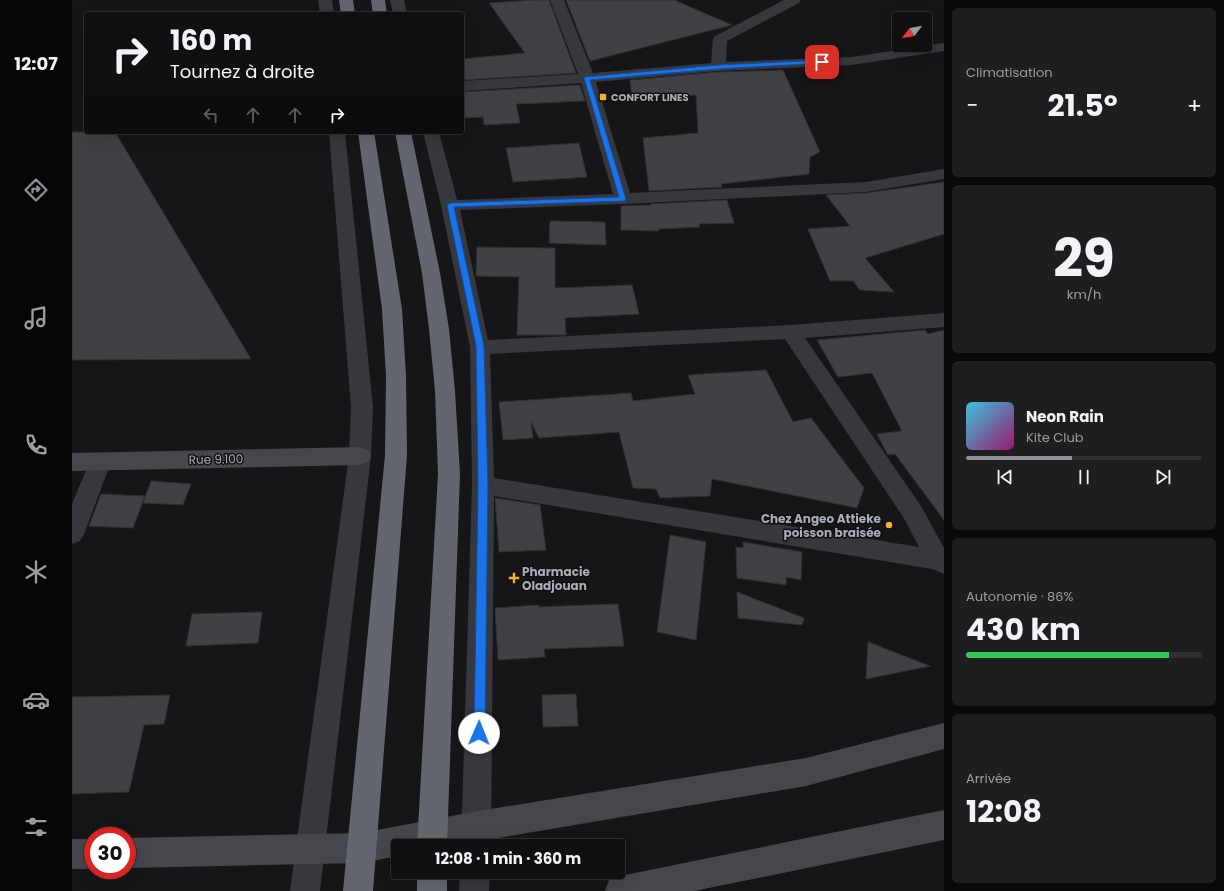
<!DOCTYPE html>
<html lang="fr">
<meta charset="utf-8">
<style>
:root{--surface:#101012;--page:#1e1e20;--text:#f1f3f6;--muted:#9c9d9f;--line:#303032;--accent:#8c9099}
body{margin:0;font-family:Poppins,sans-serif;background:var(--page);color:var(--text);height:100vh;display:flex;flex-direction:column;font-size:15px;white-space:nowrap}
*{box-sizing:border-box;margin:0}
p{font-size:13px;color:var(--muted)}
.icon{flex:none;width:22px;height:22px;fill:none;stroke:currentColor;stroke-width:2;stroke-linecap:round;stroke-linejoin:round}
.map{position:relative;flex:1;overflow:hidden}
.panel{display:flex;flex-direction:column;gap:8px;padding:8px;background:#09090a;width:280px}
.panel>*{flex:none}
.banner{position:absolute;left:12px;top:12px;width:380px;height:122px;border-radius:4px;box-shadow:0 4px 16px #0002,0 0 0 1px var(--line);background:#101012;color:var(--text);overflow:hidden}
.needle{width:26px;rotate:239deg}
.fabs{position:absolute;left:820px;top:12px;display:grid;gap:8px}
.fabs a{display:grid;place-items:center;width:40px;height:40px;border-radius:4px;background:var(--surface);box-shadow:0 4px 16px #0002,0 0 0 1px var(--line);font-size:20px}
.speed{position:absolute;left:12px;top:827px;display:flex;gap:8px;font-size:20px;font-weight:700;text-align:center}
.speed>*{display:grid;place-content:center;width:52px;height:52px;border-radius:50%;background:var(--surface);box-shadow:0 4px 16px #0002,0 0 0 1px var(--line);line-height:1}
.speed .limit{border:6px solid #d22;background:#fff;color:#111}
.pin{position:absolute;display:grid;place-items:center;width:34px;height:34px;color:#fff;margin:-17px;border-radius:8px;box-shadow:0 2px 6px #0006}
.me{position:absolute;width:44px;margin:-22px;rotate:1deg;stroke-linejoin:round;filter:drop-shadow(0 0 3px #0008)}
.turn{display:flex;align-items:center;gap:14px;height:84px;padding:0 20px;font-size:18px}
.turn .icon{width:52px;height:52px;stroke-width:2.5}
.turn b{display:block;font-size:28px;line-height:34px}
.lanes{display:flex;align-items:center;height:38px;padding:0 20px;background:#0003;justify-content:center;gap:20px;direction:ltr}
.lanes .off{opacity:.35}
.big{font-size:30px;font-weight:700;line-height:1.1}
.panel .widget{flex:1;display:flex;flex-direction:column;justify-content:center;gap:6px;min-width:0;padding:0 14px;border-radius:6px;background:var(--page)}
.panel .dial{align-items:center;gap:0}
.dial b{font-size:52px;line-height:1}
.song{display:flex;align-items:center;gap:12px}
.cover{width:48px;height:48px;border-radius:6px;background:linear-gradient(135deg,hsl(190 70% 55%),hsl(320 70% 35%))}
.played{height:4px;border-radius:2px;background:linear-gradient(90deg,var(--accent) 45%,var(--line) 45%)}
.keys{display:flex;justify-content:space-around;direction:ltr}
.heat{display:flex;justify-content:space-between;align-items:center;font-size:22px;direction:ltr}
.charge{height:6px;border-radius:3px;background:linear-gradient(90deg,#34c759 86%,var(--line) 0)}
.trip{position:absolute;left:319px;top:839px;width:234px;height:40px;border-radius:4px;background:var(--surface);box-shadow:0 4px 16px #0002,0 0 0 1px var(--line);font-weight:700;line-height:40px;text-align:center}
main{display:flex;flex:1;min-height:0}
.dock{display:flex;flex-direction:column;width:72px;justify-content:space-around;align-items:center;background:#060607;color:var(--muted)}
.dock .icon{width:28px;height:28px}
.dock .active{color:var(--accent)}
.dock b{font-size:18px;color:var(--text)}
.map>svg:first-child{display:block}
</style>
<main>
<nav class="dock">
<b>12:07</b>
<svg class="icon active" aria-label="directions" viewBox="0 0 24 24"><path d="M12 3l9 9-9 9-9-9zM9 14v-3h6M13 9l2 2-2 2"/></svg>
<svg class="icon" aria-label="music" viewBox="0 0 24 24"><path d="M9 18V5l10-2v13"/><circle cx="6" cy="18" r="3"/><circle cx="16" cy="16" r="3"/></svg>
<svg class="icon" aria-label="phone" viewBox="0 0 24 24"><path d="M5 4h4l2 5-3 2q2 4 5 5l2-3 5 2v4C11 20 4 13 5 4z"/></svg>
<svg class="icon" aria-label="climate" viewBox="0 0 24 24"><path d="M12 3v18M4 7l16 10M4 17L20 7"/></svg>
<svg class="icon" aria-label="car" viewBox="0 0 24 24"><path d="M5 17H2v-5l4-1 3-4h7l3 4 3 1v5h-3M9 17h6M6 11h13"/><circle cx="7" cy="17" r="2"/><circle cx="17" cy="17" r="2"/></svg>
<svg class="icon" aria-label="filters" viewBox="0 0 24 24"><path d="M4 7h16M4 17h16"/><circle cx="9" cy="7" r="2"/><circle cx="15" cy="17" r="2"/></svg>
</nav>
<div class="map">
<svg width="872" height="891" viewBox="0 0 872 891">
<rect width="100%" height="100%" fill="#161618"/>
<path fill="#404145" stroke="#303034" d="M462 0H477L504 73 390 80V59L453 53 417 3Z
M494 0H602L660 25 518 61Z
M711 70 748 152 738 157 737 174 649 184 650 187 577 191 571 138 626 133 624 95 560 98 558 80 646 72Z
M508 85 513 101 444 104 448 123 412 125 411 117 390 118V92Z
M0 132H43L179 359 0 360Z
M507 143 515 177 441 182 434 148Z
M872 182V234L793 258 822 292 788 290 781 281H758L736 229 778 226 754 195 794 193Z
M655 200 662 223 627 224 628 227 587 229V231L549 230V206L579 205 578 204Z
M478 221 533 222 534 245 477 243Z
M405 247 483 248V288L560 285 567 314 493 318 494 335H445L447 277 404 276Z
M853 330 856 334 872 330V520L823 454 816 455 805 434 830 431 800 373 766 377 745 340Z
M694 370 721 422 739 418 792 488 785 508 640 479 638 496 588 498 584 489 561 488 547 432 467 438 459 422 461 438 431 440 427 402 559 393 561 401 623 394 616 375Z
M79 481 119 484 111 505 71 503Z
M29 494 73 496 61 528 17 526Z
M423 498 468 505 474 550 427 552Z
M598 535 634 542 624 640 585 632Z
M671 542 730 552 729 580 714 577V585L665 578 664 547 671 548Z
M665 592 732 618 730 625 666 618Z
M546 604 552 646 472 649 473 657 426 660 423 608 467 605V607Z
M190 612 186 643 114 646 120 614Z
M796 642 858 666 794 679Z
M504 694 506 726 471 727 470 695Z
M98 695 92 724 72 725 57 792 0 794V697Z"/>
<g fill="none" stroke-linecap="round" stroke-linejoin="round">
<path fill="#37383d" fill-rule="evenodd" d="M246 0H260L262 14H248Z
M318 0H332L335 14H321Z
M478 0H492L521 73 639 63 641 39 643 36 712 0H729L727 3 655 41 654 62 780 57 872 43V51L780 65 646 71 524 82 558 193 794 182 872 169V179L794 192 551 204 388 210 416 340 719 325 872 313V327L733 338 849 506 872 548V574L860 569 422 496 419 846H389L400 485 398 347 369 205 351 132H367L385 200 541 194 509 83 390 91V81L506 74ZM713 339 833 520 847 547 422 478 418 354Z
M257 132H273L301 407 299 456 248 891H218L277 456 279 407Z
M28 453 36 456 39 462 12 534 8 541 0 544V504L20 456Z
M388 872H418L417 891H387Z"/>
<path fill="#45474d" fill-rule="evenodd" d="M288 447 296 450 299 456 296 462 288 465 0 471V453Z
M872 723V749L734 786 378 846H326V856L289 863 55 868V838L289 833 406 811 734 758Z
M872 810V840L622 891H533L537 880 548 876Z
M0 839H21V869H0Z"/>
<path fill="#63666e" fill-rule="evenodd" d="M267 0H281L283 14H269Z
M299 0H313L315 14H301Z
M286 132H302L330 309 334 376 335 455 301 891H271L313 455 314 376 310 309Z
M323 132H339L368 273 377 329 383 391 388 474 375 846H345L366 474 363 391 357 329 350 273Z
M345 872H375V891H345Z"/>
</g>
<path fill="#1a73e8" stroke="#114b97" d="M750 60 752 61V63L646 69 518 80 554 199 553 201 382 207 412 346 416 485 413 733 411 737 407 738 403 737 402 733 406 485 404 346 375 205 378 203 547 197 512 78 513 77 646 65Z"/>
<g fill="#f2b134" stroke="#111113" stroke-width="1.5">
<rect x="527" y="93" width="8" height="8" rx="2"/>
<circle cx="817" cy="525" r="4"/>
<path d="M440 572h4v4h4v4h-4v4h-4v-4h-4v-4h4z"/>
</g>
<g text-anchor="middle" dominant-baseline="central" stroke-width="3" stroke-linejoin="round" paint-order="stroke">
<g font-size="10" font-weight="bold" fill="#a8adb8" stroke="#111113" text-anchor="start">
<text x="539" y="97">CONFORT LINES</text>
</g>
<g font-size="12" fill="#a8adb8" stroke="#111113">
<text transform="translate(144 459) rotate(-1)">Rue 9.100</text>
</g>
<g font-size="12" font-weight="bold" fill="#a8adb8" stroke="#111113" text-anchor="end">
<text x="809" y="518">Chez Angeo Attieke<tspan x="809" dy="14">poisson braisée</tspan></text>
<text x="450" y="571" text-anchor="start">Pharmacie<tspan x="450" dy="14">Oladjouan</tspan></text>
</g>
</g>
</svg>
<div class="fabs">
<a><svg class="needle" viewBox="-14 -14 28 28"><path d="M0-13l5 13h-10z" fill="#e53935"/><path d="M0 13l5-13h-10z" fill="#9c9d9f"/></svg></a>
</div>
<div class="speed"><div class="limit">30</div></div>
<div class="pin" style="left:750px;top:62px;background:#d93025"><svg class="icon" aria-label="arrive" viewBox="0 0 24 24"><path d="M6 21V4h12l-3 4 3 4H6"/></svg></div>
<svg class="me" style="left:407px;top:733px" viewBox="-20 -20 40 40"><circle r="19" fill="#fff"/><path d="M0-13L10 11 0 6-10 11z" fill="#1a73e8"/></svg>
<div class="trip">12:08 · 1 min · 360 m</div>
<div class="banner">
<div class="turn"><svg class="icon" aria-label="right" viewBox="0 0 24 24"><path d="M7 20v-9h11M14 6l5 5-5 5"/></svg><div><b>160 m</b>Tournez à droite</div></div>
<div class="lanes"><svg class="icon off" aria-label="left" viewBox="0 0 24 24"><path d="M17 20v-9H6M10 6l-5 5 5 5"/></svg><svg class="icon off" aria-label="ahead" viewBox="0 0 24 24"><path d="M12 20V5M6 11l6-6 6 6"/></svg><svg class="icon off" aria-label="ahead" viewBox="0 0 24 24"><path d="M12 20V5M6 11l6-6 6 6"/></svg><svg class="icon" aria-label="right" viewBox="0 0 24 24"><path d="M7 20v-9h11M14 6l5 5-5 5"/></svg></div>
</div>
</div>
<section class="panel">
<div class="widget"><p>Climatisation</p>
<div class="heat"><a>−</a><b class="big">21.5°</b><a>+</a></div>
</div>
<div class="widget dial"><b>29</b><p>km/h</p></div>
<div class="widget">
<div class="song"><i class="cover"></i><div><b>Neon Rain</b><p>Kite Club</p></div></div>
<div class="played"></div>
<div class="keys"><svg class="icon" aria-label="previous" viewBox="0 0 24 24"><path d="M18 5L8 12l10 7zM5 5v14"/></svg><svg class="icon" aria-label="pause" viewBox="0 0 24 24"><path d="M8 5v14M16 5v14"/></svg><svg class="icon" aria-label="next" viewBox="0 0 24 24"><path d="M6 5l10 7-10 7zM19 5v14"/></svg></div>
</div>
<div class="widget"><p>Autonomie · 86%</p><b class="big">430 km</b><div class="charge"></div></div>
<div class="widget"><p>Arrivée</p><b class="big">12:08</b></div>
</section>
</main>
